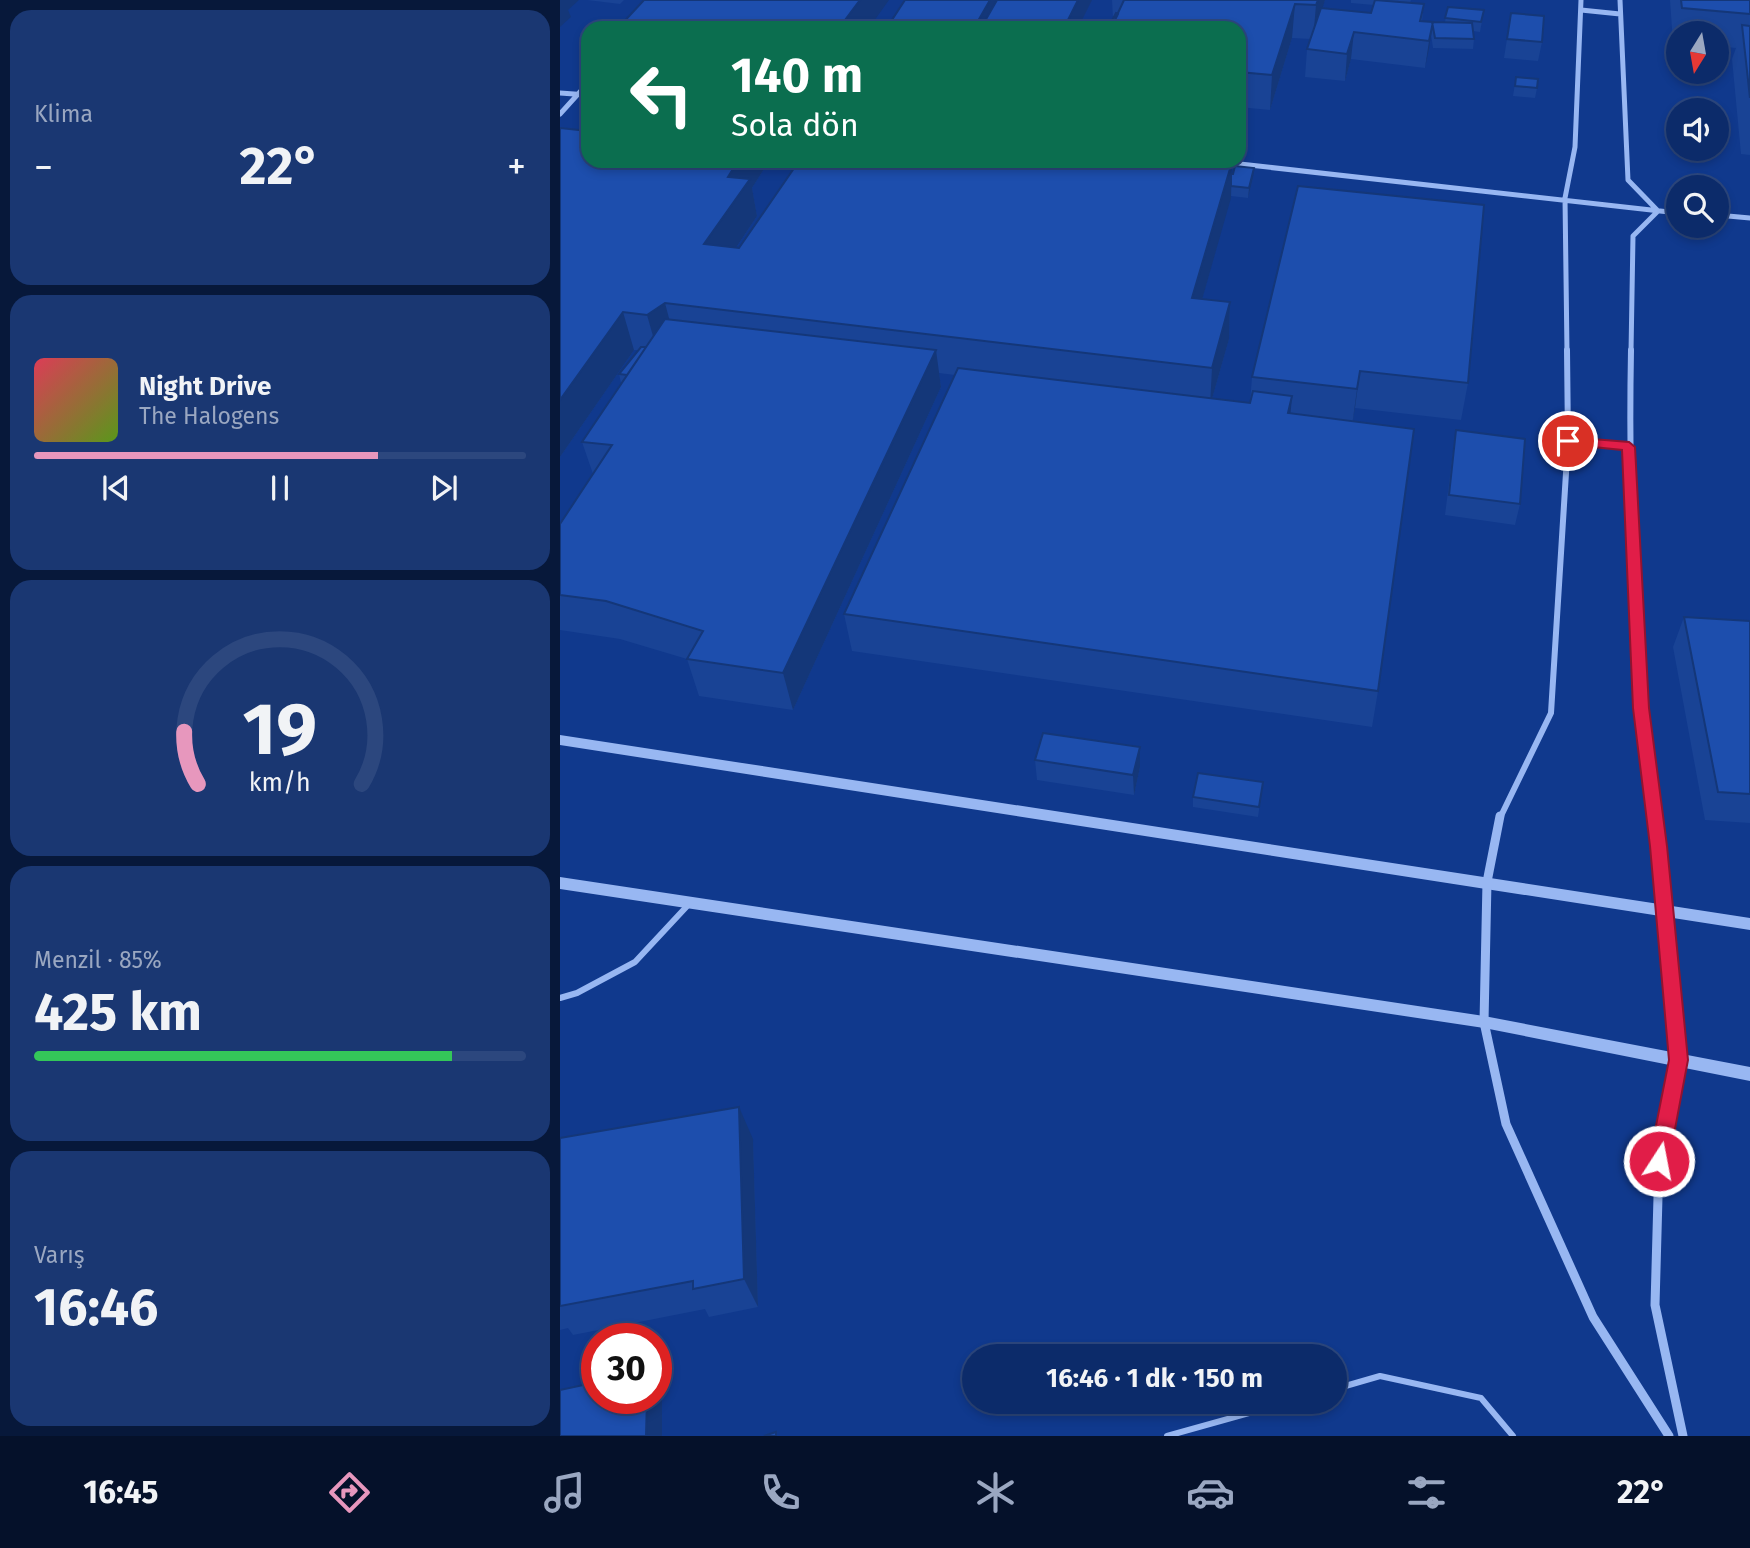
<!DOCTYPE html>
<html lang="tr">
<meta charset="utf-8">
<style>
:root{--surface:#0c2b6a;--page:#1a3772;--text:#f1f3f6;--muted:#9aa7c1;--line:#2c477e;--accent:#e797bd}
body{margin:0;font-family:"Fira Sans",sans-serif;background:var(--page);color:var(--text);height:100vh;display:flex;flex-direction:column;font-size:26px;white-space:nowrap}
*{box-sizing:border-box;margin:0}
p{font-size:23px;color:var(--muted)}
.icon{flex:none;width:38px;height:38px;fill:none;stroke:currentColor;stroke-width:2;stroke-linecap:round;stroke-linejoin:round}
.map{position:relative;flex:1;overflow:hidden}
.sheet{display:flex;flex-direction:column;gap:10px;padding:10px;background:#07183a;width:560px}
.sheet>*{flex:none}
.guide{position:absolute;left:21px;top:21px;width:665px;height:147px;border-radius:21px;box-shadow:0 4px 10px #0003,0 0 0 2px var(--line);background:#0b6e4f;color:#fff;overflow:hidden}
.needle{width:46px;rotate:191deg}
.controls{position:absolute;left:1106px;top:21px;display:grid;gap:14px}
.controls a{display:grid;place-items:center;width:63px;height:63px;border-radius:50%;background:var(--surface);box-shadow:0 4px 10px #0003,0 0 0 2px var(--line);font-size:35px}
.speed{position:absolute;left:21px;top:1323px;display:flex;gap:14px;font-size:35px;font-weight:700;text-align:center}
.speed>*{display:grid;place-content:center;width:91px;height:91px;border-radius:50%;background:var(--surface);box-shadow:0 4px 10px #0003,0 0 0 2px var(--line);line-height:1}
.speed .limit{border:10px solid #d22;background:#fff;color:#111}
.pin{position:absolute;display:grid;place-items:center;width:60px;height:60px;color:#fff;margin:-30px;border:4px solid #fff;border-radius:50%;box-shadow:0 2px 7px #0007}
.me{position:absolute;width:77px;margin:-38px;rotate:11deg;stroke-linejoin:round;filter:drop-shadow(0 0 5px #0008)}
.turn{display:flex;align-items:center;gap:24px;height:147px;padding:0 35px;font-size:32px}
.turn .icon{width:91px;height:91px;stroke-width:2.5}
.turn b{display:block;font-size:49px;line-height:60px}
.big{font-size:52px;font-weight:700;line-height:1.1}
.sheet .card{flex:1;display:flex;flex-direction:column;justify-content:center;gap:10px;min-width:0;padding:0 24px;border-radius:21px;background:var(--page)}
.sheet .dial{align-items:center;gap:0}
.dial svg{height:182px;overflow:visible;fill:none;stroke:var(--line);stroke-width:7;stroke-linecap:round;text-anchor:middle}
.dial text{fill:var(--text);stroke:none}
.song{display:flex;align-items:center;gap:21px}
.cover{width:84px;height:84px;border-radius:10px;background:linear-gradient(135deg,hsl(350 70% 55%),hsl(90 70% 35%))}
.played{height:7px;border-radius:4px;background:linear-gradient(90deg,var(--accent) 70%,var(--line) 70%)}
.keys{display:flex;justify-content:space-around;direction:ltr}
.heat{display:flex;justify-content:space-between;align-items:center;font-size:38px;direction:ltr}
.charge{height:10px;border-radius:5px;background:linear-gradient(90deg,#34c759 85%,var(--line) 0)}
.trip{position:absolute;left:402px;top:1344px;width:385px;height:70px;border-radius:35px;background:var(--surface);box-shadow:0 4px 10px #0003,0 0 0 2px var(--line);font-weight:700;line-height:70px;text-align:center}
.tab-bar{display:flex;height:112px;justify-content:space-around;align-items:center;background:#05112a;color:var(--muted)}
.tab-bar .icon{width:49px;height:49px}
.tab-bar .on{color:var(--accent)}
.tab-bar b{font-size:32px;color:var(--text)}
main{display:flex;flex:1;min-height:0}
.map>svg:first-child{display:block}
</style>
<main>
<section class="sheet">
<div class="card"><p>Klima</p>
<div class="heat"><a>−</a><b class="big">22°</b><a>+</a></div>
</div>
<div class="card">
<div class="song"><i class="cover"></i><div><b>Night Drive</b><p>The Halogens</p></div></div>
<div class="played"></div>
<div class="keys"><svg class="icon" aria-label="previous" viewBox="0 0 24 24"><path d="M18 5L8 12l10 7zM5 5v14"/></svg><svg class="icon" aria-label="pause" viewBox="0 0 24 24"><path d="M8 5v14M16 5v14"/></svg><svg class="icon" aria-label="next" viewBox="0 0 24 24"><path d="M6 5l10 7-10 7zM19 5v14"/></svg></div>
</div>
<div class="card dial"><svg viewBox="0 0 100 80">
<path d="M14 69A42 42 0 1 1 86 69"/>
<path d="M14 69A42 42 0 0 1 8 46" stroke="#e797bd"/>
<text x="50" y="56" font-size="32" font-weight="700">19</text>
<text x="50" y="72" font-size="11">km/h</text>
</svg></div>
<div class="card"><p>Menzil · 85%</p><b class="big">425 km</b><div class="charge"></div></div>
<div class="card"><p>Varış</p><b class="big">16:46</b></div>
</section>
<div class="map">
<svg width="1190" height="1436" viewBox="0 0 1190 1436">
<rect width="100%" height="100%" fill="#10398d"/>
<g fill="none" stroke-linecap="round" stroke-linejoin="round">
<path stroke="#98b7f2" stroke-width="6" d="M0 998 17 993 75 962 129 904
M775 1389 820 1376 921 1398 953 1436
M607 1436 729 1402"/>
<path stroke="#98b7f2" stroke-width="5" d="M1060 0 1068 180 1098 211 1073 236 1071 352
M1021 10 1060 14
M0 93 28 95
M0 114 28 83
M653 161 1118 213
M1157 215 1190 218
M1007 352 1005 198 1015 147 1021 0"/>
<path stroke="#98b7f2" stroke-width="6" d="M1071 350C1068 506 1075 663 1095 818
M1008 441 1069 447
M940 818 991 713 1008 441 1007 350"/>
<path stroke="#98b7f2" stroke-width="9" d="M940 816 927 882 924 1022 946 1124 1033 1317 1109 1436
M1094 816 1118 1060 1099 1161 1095 1305 1123 1436"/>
<path fill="#98b7f2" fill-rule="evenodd" d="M0 735 1190 918V930L0 745Z
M0 877 924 1016 1190 1067V1081L924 1028 0 889Z"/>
</g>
<path fill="#194395" d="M27 0H64L60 4Z
M552 0H765L762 8 811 13 814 5 791 3V0H851L850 3 864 4 862 21 872 22H885L888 7 924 10 920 32 913 31 914 39 913 49 873 48 871 34 865 68 791 59 785 81 745 77 747 49 751 39 732 38 710 110 679 107V28L553 19Z
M1110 0H1190V155L1181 154 1172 59 1176 48 1157 46V33H1118V43H1113Z
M951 13 982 42 978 61 944 58Z
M956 77 977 88 975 98 953 96Z
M0 128 28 161H209L192 188 197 216 176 248H179L671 174 693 178 688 198 671 196 642 299 670 302 669 339 652 399 690 403 692 377 738 186 908 383 901 420 795 408 793 421 818 691 812 727 292 651 284 614 395 375 379 373 381 387 233 710 139 696 127 659 60 639 0 630V524L33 474 22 442 61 383 59 374 78 350H74L0 457Z
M896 430 960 504 955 525 885 515 893 451Z
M1124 617 1190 621V823L1145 820 1113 647Z
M475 760 580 767 574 795 477 780Z
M703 782 698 817 633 807V797Z
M0 1138 193 1139 198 1307 149 1317 145 1309 13 1335 8 1328 0 1330Z"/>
<path fill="#143779" d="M0 0H19L8 10 11 17 0 27Z
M300 0H329L309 28H279Z
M430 0H448L432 28H414Z
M518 0H532L518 28H504Z
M758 0H765L753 40 756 5Z
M735 4 732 38 710 110 712 75Z
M873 22 869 49 865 68 869 41Z
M794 32 791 59 785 81 787 54Z
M178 161H209L192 188 197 216 154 281 144 244 168 177Z
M672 162 671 198 632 335V298Z
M694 168 693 178 688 198 689 188Z
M670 302 669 339 650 406 652 368Z
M105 303 115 341 97 350 87 315Z
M63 312 74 350 0 457V400Z
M376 350 381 387 233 710 223 673Z
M800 371 795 408 792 426 797 389Z
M732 396 729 433 728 413Z
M580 747V767L574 795 573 775Z
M179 1107 193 1139 198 1307 184 1279Z
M96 1385 102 1392V1436H86L87 1398H96Z"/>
<path fill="#1d4ead" stroke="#143779" stroke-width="2" d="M84 0H300L279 28H71L59 27Z
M345 0H430L414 28H349L328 26Z
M437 0H518L504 28H421Z
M564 0H758L756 5 735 4 712 75 679 72V28H551Z
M815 0 864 4 860 21 873 22 869 41 794 32 787 54 747 49 761 8 811 13Z
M1121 0H1190V14L1122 8Z
M888 7 924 10 921 22 885 18Z
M556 13 558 14 551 28H548Z
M951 13 984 16 982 42 947 39Z
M872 22 912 23 914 39 875 38Z
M1182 25 1190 26V98Z
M956 77 978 79 977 88 955 86Z
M0 128 28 131V161H178L168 177 190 179 144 244 179 248 239 161 672 162 632 298 670 302 652 368 105 303 87 315 63 312 0 400Z
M675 166 694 168 689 188 671 186V174H673Z
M738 186 924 205 908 383 800 371 797 389 692 377Z
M105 319 376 350 223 673 127 659 143 631 46 601 0 595V524L52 445 22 442Z
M81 347H86L67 375 59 374Z
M398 368 690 403 693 391 732 396 728 413 854 429 818 691 284 614Z
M896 430 965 439 960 504 889 495Z
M1124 617 1190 621V794L1158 792Z
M483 733 580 747 573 775 475 760Z
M638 773 703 782 699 807 633 797Z
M179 1107 184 1279 133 1289V1281L0 1306V1138Z
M37 1382V1398H87L86 1436H0V1390Z
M216 1432V1436H204Z"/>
<path fill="#e11d48" stroke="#92132f" stroke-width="2" d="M1008 437 1069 442 1075 447 1089 708 1107 846 1128 1060 1109 1161 1106 1167 1099 1170 1092 1167 1089 1161 1109 1060 1090 846 1073 708 1062 450 1003 444V438Z"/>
</svg>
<div class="controls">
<a><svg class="needle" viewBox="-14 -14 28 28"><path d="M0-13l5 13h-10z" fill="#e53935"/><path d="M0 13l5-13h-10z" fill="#9aa7c1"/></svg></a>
<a><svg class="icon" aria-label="sound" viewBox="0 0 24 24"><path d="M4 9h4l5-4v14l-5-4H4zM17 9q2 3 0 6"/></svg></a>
<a><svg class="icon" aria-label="search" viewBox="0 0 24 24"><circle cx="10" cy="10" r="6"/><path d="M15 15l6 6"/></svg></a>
</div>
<div class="speed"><div class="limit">30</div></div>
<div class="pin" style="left:1008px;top:441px;background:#d93025"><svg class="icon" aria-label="arrive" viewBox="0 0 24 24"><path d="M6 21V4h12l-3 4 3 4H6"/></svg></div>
<svg class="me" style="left:1099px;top:1161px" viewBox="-20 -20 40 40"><circle r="17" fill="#e11d48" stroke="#fff" stroke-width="3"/><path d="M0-11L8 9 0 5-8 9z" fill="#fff"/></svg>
<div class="trip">16:46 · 1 dk · 150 m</div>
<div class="guide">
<div class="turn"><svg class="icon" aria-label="left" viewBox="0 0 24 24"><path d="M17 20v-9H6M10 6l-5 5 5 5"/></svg><div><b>140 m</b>Sola dön</div></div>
</div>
</div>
</main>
<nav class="tab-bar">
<b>16:45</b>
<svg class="icon on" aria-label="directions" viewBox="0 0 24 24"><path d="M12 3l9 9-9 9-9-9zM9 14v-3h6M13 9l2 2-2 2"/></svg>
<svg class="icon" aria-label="music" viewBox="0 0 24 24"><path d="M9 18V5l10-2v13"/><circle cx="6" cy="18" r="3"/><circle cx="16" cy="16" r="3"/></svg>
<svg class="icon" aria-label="phone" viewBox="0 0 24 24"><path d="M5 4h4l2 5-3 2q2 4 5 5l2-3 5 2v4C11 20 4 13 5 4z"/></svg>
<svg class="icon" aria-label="climate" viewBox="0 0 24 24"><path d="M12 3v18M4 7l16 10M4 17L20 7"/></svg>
<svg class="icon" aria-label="car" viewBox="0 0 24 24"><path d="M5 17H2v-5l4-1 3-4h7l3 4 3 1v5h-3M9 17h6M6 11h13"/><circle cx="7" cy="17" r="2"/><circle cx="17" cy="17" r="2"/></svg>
<svg class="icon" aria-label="filters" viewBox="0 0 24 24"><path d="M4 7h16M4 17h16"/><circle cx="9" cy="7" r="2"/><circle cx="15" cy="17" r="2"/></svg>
<b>22°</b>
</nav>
